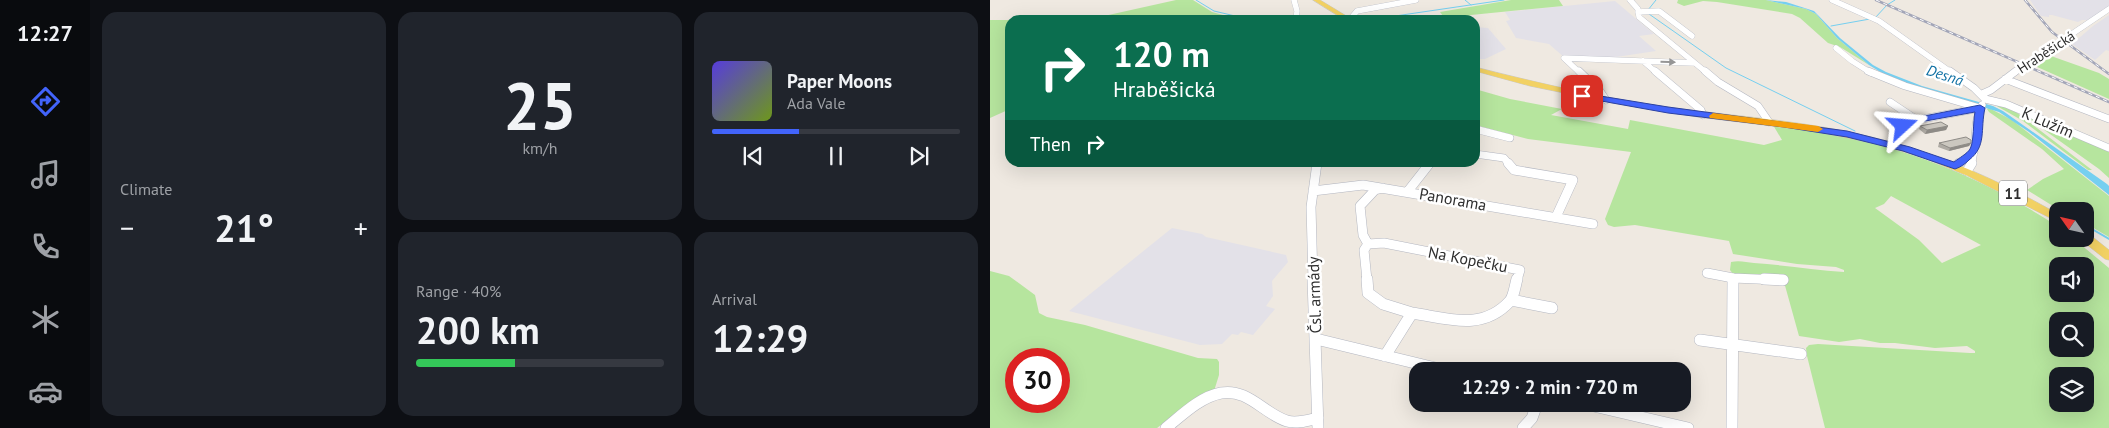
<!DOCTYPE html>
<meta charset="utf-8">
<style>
:root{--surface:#171b24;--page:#20242c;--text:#f1f3f6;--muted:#9ea1a6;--line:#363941;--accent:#4264fb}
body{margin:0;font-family:"PT Sans",sans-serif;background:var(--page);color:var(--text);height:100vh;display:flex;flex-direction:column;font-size:19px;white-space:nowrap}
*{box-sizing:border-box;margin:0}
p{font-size:16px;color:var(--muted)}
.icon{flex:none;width:28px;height:28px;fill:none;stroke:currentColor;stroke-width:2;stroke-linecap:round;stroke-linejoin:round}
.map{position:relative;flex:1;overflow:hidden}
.details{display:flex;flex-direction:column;gap:12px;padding:12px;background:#0d0f14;width:900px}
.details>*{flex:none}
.guide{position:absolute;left:15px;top:15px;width:475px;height:152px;border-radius:15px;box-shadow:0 5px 20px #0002;background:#0b6e4f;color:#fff;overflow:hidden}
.needle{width:32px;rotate:304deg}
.buttons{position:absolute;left:1059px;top:202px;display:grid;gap:10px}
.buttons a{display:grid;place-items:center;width:45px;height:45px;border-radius:10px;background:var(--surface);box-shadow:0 5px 20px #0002;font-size:25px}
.speed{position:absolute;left:15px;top:348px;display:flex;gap:10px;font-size:25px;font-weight:700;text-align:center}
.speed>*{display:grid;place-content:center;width:65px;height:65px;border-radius:50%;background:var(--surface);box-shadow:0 5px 20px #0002;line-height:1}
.speed .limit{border:8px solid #d22;background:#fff;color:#111}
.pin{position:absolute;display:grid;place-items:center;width:42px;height:42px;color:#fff;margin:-21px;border-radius:10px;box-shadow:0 2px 8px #0006}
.me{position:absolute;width:55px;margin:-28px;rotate:71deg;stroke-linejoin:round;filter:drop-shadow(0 0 4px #0008)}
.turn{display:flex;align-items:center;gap:18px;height:105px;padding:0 25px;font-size:22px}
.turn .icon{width:65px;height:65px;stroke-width:2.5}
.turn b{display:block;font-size:35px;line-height:42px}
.then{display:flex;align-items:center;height:48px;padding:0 25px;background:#0003;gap:10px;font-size:19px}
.big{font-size:38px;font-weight:600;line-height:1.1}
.details .tile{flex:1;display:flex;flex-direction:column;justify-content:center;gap:8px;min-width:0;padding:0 18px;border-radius:15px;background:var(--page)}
.details .dial{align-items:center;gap:0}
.dial b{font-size:65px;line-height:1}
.song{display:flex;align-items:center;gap:15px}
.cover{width:60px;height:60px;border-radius:8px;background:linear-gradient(135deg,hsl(250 70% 55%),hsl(80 70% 35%))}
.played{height:5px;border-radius:2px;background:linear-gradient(90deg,var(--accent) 35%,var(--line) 35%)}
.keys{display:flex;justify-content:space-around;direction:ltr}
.heat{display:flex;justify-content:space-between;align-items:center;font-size:28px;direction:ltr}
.charge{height:8px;border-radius:4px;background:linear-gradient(90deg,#34c759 40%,var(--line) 0)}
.details .tiles{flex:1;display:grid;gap:12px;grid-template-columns:repeat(3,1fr)}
.tile:first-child{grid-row:span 2}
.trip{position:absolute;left:419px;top:362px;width:282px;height:50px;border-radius:15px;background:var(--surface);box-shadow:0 5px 20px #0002;font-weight:600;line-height:50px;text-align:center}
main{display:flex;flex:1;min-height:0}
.tabs{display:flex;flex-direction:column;width:90px;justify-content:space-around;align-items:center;background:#090b0e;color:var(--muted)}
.tabs .icon{width:35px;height:35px}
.tabs .current{color:var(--accent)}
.tabs b{font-size:22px;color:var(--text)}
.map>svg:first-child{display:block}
</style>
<main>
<nav class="tabs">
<b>12:27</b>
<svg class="icon current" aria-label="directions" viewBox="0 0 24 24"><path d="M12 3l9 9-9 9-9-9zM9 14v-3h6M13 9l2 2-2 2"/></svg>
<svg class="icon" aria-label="music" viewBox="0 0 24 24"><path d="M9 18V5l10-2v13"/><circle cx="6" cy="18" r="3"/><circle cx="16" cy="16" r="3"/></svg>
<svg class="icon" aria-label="phone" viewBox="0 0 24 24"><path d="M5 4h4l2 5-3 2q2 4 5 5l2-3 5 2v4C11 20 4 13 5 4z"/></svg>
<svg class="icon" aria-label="climate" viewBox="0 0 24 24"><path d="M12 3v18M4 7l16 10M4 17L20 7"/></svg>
<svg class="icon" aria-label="car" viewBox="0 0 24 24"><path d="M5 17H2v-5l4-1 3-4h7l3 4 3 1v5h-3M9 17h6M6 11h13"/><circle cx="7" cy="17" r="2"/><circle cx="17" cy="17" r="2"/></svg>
</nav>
<section class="details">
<div class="tiles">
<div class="tile"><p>Climate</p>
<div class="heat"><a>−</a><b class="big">21°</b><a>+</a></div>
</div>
<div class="tile dial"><b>25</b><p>km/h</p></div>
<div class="tile">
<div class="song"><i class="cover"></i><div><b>Paper Moons</b><p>Ada Vale</p></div></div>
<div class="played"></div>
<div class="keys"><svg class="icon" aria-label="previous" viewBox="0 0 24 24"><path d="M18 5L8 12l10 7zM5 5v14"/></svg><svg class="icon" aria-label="pause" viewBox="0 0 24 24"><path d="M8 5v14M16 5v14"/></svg><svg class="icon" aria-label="next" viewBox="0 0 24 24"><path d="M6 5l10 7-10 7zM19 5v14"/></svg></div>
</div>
<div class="tile"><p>Range · 40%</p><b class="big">200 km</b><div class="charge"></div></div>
<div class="tile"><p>Arrival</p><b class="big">12:29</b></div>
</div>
</section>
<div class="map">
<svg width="1119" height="428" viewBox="0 0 1119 428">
<rect width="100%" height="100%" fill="#efe9e1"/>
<path fill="#e3e1e8" d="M1040 0H1119V6L1100 20H1092L1088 22 1062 15H1059V17L1051 16Z
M625 1 664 34 649 36 666 51 626 57V60L575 58 559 44 526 38 516 21 520 20 515 12Z
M1119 15V51L1116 50 1105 60 1082 44 1103 26Z
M485 27 498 28 516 49 495 59H485Z
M182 228 212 234 216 237 296 255 298 262 282 281 283 296 276 306 285 309 263 335 251 332 248 335 242 334 232 344 210 345 79 311Z"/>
<path fill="#b6e59e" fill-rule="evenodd" d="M186 0H203L222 12 251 20H84L114 16Z
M521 0H569L573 6 481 15 479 16 481 20H456L450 12Z
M688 0H776L816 9 826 14 847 38 879 65 850 47 838 43 810 18 802 14 727 2 713 1 694 6 687 3Z
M0 20H24H20V109L0 118Z
M1061 56 1109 73 1119 79V99L1045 66Z
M485 89 520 99 572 109 561 115 638 129 640 120 774 145 792 140 783 125C889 137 978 168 1067 226L1068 239H1084L1119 268V428H835L817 356 816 348 819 345 828 344 980 353H985V351L977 346 945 348 905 343H890L870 339 849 342 809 336 794 282 743 274 740 270 741 262C749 260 756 262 764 263 794 265 824 270 854 272V270L846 267 807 264 743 254 739 241 645 225 624 227 618 225 615 219 641 152 538 139 485 125ZM901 196 991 245 952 263 929 240 885 208 894 204ZM1068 266H1095V294H1068ZM1068 321H1095V349H1068ZM1068 376H1095V404H1068Z
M1005 105 1018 108 1026 112 1102 170H1098L1033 121Z
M999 108 1022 120 1119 196V237L1095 223V211H1071L1037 190 1053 179 1074 169 1052 149 999 112 997 109Z
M1032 114 1119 150V178L1109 169Z
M0 271 19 276 45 295 49 313 57 317 95 325 208 358 227 359 229 362V375L224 391 194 407 167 428H0ZM26 359H69V401H26Z"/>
<path fill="#75cff0" d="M776 0 796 2 824 11 850 38 883 65 896 72 932 86 1003 106 1013 111 1117 184 1119 186V195L1039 132 1009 112 908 81 892 73 879 65 847 38 826 14 816 9Z"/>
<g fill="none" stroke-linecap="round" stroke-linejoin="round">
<path stroke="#75cff0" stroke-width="1" d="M206 0 224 11 262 20
M475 0 481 5
M658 10 666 0
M659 14 736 68 865 131
M885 18 897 5 905 0
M378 20 514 0
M841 26 880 19"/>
<path stroke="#75cff0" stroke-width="2" d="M1095 225 1119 239"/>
<defs>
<path id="minor-far3" d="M304 0 307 11 306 20
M640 0 648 9 649 17 717 73
M842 0 889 21 962 73
M648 12 669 11 702 36
M367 20 362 17 367 11 426 0
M846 48 862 61 881 73
M653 61 667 73
M590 73 574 58 703 63
M1024 73 1119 9"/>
<path id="minor-far2" d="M589 71 610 91 616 100
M665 71 711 110 713 115
M715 71 728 82 768 106 779 122
M878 71 915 86 990 108
M960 71 984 88 995 99
M1015 79 1119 119
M992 94 1001 90 1026 71
M995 99 1016 104 1119 148
M900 102 927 120 985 109
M913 126 927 120
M485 129 520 138
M485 154 514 158 519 164
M327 164V162
M439 164 441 162
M968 164 984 152
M981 164C988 145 982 123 992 105"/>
<path id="minor-far1" d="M518 163 524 170 583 180 566 217
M965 166 969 163
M977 171 982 163
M323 191 373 185 603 224
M418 191 440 163
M378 244 373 235 370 206 385 190 393 188
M717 273 743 278 793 280
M323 280 321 207 327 163
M377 280 374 250 378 244 394 243 530 270 527 280
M743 280V278"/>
<path id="minor" d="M323 279 328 428
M377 279 378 293 393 304 422 313
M774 279 793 280
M521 300 562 308
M422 313C457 318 492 332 520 301 524 296 525 286 527 279
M326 339 458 371
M710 340 811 354
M395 356 422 313
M595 404 698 428
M176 428C192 415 210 397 231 393 258 388 274 414 297 421 307 424 319 420 328 418
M533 428 542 418 547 404
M742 428 743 279"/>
<path id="major" d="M323 0H330L363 20H355Z
M485 67C540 81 595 94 651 103 723 115 797 118 868 134 939 149 1005 178 1068 214V222L978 176 934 158 888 144 823 131 708 117 623 103 540 86 485 71Z
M1095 233 1099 234 1119 250V260L1115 259 1091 240 1095 239Z"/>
</defs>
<use href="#minor-far3" stroke="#b4b7c1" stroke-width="6"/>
<use href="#minor-far2" stroke="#b4b7c1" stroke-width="8"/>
<use href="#minor-far1" stroke="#b4b7c1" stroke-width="10"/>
<use href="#minor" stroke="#b4b7c1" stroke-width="12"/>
<use href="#major" stroke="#c9c9c9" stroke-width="1"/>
<use href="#minor-far3" stroke="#fff" stroke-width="5.5"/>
<use href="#minor-far2" stroke="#fff" stroke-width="7"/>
<use href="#minor-far1" stroke="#fff" stroke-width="9"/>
<use href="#minor" stroke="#fff" stroke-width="11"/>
<use href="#major" fill="#f2d163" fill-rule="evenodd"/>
<defs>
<path id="rail" d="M886 0 1119 102
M1035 0 1062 32 1119 74"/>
</defs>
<use href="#rail" stroke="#a3a6b8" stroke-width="2.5"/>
<use href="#rail" stroke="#fff" stroke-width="1" stroke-dasharray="4" stroke-linecap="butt"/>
</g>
<path fill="#afaba4" d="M930 126H958L956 130 935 134 929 129Z
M949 143H981L979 146 959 151 948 147Z"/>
<path fill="#8e8b86" d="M958 126 956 130 935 134 937 130Z
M981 143 979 146 959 151 960 148Z"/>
<path fill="#cbc7bf" stroke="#8e8b86" d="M951 122 958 126 937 130 930 126Z
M976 137 981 140V143L960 148 949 143Z"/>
<defs><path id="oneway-solid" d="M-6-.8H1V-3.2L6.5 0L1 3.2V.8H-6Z" transform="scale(1.25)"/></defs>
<use fill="#969696" href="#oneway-solid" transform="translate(678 62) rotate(2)"/>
<path fill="#4264fb" stroke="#2b41a3" d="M592 93 678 107 857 131 920 147 964 162C969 158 977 154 980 149 984 143 983 121 985 112L930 122 913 129 909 126 924 118 990 105 995 108C990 130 997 146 979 160 975 164 971 167 965 169L913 151 857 137 794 127 678 113 589 97 588 96Z"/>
<path fill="#f59e0b" d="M723 113 828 126 833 129 828 132 720 118 719 116Z"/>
<g text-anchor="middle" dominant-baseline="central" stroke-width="5" stroke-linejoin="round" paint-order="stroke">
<g font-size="14" fill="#2e2e2e" stroke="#fff">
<text transform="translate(1056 52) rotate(-33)">Hraběšická</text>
</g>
<g font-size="15" font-style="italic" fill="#0d6fa3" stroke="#fff">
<text transform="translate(955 75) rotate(18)">Desná</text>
</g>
<rect fill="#fff" stroke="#6d6d6d" stroke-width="1" x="1009" y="180.5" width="28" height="25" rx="4"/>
<g font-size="15" font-weight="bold" fill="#2e2e2e">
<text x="1023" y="193">11</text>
</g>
<g font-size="16" fill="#2e2e2e" stroke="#fff">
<text transform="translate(1058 122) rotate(23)">K Lužím</text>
<text transform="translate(463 199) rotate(10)">Panorama</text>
<text transform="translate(478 259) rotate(11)">Na Kopečku</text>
<text transform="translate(324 295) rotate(-92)">Čsl. armády</text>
</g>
</g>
</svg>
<div class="buttons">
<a><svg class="needle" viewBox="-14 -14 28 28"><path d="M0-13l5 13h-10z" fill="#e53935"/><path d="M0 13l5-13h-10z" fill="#9ea1a6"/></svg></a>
<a><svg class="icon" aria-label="sound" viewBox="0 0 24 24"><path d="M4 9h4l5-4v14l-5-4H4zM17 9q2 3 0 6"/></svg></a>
<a><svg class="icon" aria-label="search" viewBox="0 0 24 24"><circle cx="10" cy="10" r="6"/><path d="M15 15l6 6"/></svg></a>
<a><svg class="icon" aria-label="layers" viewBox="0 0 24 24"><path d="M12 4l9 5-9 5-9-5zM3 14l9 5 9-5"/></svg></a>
</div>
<div class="speed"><div class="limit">30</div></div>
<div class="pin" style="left:592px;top:96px;background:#d93025"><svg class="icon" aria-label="arrive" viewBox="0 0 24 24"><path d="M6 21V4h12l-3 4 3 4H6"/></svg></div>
<svg class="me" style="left:913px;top:126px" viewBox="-20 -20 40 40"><path d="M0-17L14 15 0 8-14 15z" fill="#4264fb" stroke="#fff" stroke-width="4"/></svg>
<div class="trip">12:29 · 2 min · 720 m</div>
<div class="guide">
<div class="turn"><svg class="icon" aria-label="right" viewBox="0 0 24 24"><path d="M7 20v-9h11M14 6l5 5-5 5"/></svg><div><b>120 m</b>Hraběšická</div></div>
<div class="then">Then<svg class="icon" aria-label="right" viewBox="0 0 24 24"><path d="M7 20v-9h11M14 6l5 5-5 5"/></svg></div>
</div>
</div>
</main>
